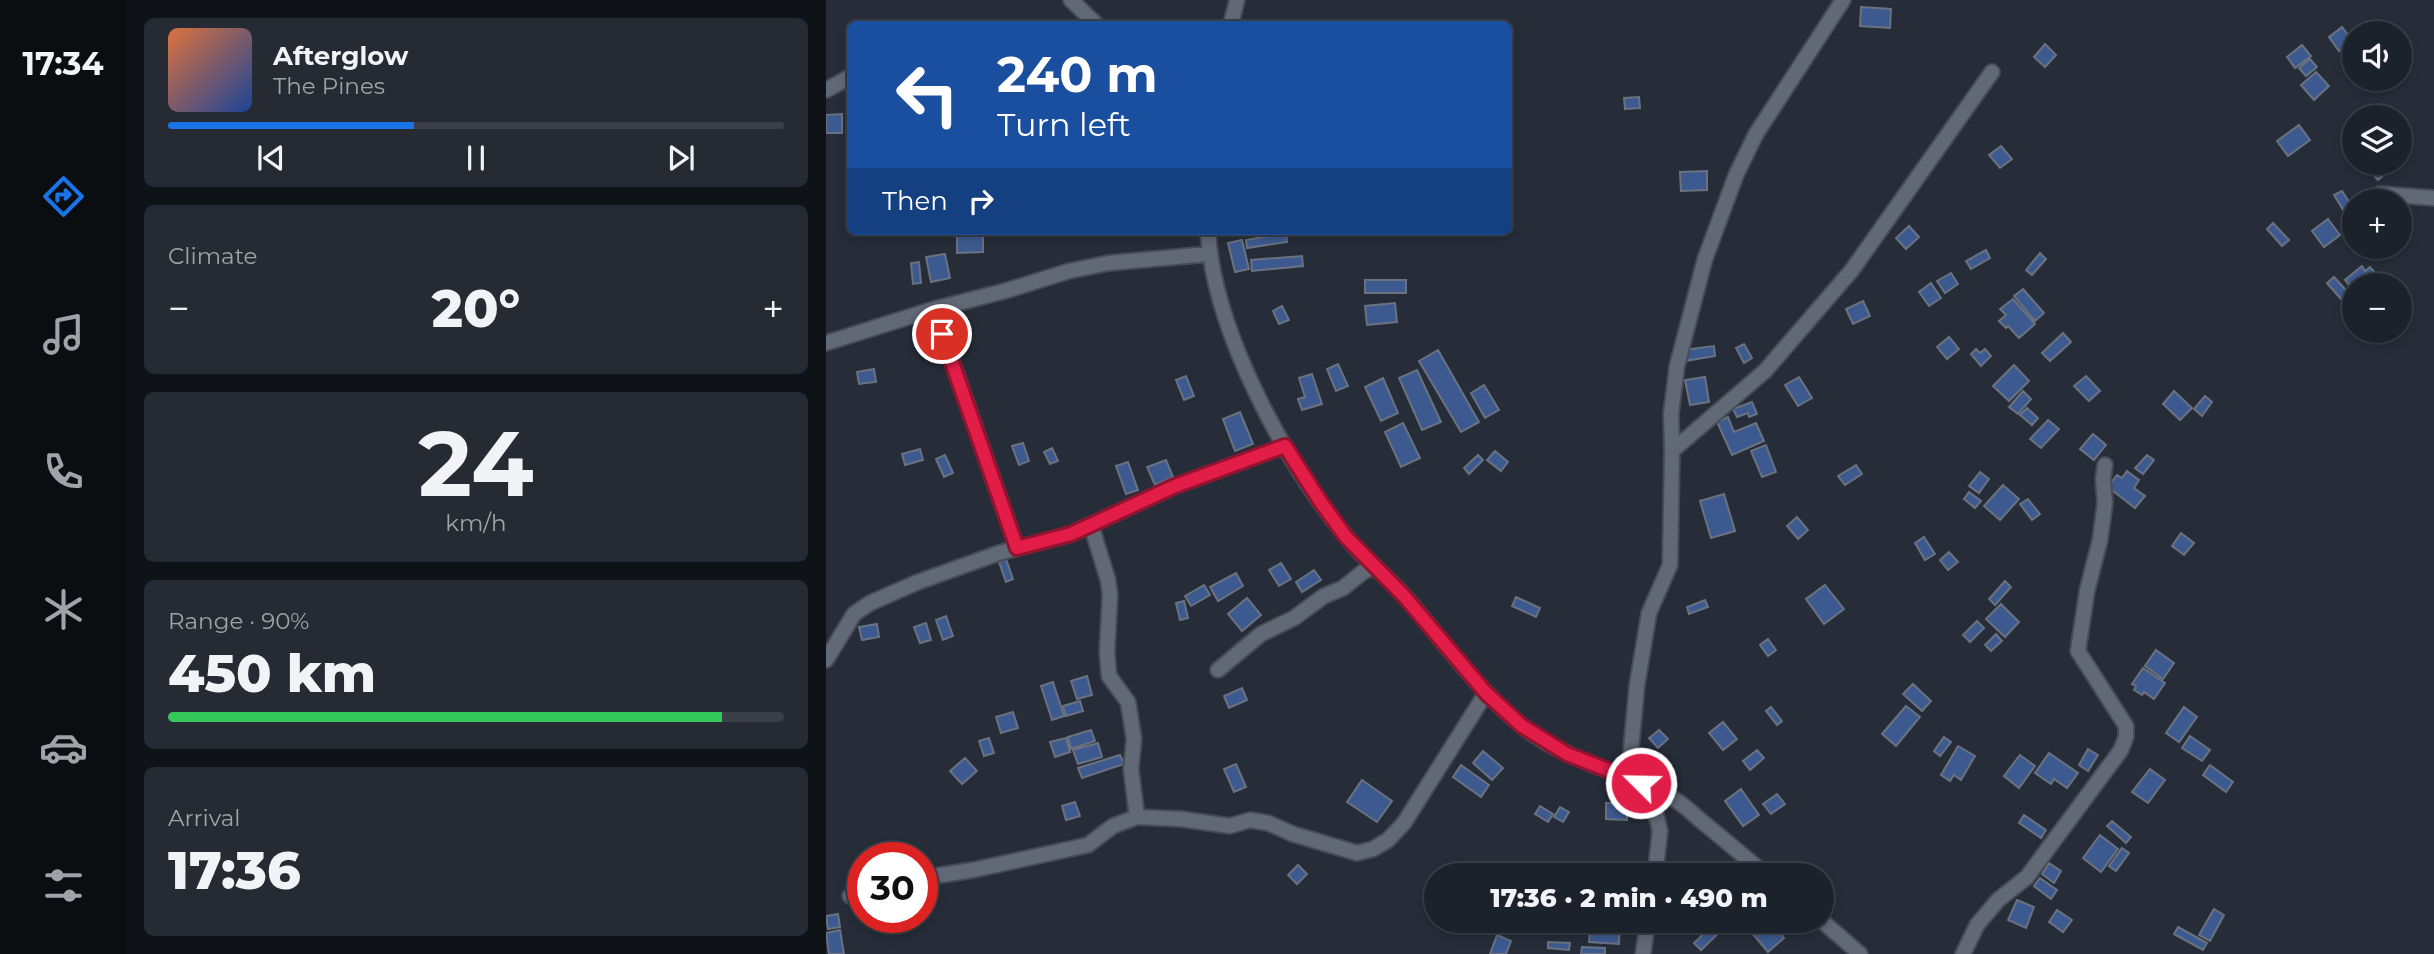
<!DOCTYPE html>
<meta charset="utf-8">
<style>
:root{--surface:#1c222b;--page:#252a33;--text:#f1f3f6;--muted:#a0a4a9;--line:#3a3f47;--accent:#1a73e8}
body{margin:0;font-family:Montserrat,sans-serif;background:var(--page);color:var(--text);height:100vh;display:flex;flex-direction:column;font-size:26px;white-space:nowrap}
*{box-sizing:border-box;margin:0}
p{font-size:23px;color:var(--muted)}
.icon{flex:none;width:38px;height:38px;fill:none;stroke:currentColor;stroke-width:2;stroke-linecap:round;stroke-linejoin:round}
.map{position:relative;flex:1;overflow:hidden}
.panel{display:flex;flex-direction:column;gap:18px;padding:18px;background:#0f1318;width:700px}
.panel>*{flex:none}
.banner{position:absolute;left:21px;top:21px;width:665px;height:214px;border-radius:10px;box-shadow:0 4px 10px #0003,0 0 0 2px var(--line);background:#1a4fa0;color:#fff;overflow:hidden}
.buttons{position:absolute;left:1516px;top:21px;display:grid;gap:14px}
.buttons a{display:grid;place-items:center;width:70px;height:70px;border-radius:50%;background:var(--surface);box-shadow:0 4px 10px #0003,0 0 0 2px var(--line);font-size:35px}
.speed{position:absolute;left:21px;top:842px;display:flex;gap:14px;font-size:35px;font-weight:700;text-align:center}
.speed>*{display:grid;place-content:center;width:91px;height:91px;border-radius:50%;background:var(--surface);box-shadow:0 4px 10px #0003,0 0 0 2px var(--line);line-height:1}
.speed .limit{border:10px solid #d22;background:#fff;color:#111}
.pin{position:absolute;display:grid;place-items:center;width:60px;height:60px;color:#fff;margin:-30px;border:4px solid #fff;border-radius:50%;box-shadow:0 2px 7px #0007}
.me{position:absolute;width:77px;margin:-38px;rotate:293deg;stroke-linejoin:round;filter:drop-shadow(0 0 5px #0008)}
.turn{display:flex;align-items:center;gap:24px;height:147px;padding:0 35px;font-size:32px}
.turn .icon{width:91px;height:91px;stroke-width:2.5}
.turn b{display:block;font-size:49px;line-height:60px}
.then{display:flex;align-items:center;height:66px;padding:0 35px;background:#0003;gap:14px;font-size:26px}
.big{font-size:52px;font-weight:800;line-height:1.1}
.panel .tile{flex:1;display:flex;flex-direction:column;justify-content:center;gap:10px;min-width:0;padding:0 24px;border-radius:10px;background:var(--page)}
.panel .dial{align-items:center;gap:0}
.dial b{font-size:91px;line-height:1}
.song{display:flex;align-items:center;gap:21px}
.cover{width:84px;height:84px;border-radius:10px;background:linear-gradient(135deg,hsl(20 70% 55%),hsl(220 70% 35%))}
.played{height:7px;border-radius:4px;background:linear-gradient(90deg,var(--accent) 40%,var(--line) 40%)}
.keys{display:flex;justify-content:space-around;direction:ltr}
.heat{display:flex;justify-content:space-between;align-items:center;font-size:38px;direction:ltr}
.charge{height:10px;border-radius:5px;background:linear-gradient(90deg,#34c759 90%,var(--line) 0)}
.trip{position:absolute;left:598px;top:863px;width:410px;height:70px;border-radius:35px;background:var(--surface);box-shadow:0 4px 10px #0003,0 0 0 2px var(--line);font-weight:800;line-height:70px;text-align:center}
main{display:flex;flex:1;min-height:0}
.tab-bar{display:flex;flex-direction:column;width:126px;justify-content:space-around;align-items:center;background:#0b0e11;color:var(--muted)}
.tab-bar .icon{width:49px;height:49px}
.tab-bar .on{color:var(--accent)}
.tab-bar b{font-size:32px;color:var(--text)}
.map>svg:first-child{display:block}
</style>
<main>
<nav class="tab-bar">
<b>17:34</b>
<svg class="icon on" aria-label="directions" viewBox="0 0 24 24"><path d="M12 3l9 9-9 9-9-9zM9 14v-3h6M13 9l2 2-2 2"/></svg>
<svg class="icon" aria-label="music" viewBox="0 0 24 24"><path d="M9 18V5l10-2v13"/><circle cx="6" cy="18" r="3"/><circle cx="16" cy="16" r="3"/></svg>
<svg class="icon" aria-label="phone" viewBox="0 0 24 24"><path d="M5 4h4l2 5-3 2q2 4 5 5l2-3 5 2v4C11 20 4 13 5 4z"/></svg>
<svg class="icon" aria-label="climate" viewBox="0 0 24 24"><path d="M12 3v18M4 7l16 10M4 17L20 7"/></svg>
<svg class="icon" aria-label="car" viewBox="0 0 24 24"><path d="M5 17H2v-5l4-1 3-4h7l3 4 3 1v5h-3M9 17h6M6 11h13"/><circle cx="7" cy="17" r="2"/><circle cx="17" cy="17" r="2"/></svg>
<svg class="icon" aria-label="filters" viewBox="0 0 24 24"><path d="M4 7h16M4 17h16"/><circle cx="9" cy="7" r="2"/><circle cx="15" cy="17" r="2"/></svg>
</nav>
<section class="panel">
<div class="tile">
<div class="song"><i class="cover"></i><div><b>Afterglow</b><p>The Pines</p></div></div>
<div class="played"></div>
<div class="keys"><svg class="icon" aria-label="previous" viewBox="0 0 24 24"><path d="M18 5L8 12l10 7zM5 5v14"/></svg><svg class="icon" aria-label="pause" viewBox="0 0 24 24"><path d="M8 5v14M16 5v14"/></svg><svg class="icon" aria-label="next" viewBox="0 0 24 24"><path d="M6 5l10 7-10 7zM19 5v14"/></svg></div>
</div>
<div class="tile"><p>Climate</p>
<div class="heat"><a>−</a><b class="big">20°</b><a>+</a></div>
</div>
<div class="tile dial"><b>24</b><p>km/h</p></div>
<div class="tile"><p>Range · 90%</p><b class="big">450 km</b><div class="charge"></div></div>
<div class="tile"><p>Arrival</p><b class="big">17:36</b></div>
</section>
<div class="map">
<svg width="1608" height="954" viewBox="0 0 1608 954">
<rect width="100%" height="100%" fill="#262d39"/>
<path fill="#3d5a90" stroke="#6a7280" stroke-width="2" d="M1035 7 1065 9 1064 28 1034 26Z
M1516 27 1527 41 1513 51 1503 37Z
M1219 44 1230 55 1219 67 1208 57Z
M1476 45 1485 56 1469 68 1461 57Z
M1575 53 1583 72 1573 76V54Z
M1484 59 1491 67 1480 76 1473 68Z
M1490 72 1503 86 1488 100 1475 85Z
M813 97 814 108 799 109 798 98Z
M16 114V133H0V115Z
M1473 125 1484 140 1462 156 1451 141Z
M1175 146 1186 159 1174 168 1163 155Z
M1548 163H1562L1566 167 1552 180 1542 169Z
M881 171V190L855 191 854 172Z
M1516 191 1527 208 1519 213 1508 195Z
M1502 219 1514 235 1498 247 1486 231Z
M1447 223 1463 240 1456 246 1441 229Z
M1083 226 1093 237 1080 249 1070 238Z
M460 233 461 242 421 248 420 240Z
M131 235H157V252L131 253Z
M416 240 423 269 409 272 402 243Z
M1160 250 1164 258 1145 269 1140 261Z
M1214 253 1220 259 1206 275 1200 270Z
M119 254 124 278 105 282 100 257Z
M476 256 477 266 426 271 425 260Z
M93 262 95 283 87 284 85 263Z
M1536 266 1539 271 1544 267 1553 277 1548 281 1552 285H1528V291L1519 280Z
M1125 273 1132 284 1119 293 1111 281Z
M1508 277 1528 299V302L1522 307 1501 283Z
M539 280H580V293H539Z
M1105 283 1115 298 1103 306 1093 292Z
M1197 289 1218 313 1209 321 1188 296Z
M1187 299 1209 324 1193 338 1182 326 1180 328 1173 321 1180 315 1174 309Z
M1037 301 1044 316 1027 324 1020 309Z
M569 303 571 322 541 325 539 306Z
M456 306 463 320 453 324 447 311Z
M1237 333 1245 342 1224 361 1216 353Z
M1123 337 1133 349 1121 359 1111 347Z
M918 344 926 358 918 363 910 348Z
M888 346 889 356 859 361 857 350Z
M1150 349 1154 353 1159 349 1165 356 1155 366 1145 354Z
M612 350 653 422 635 432 593 361Z
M512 364 522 386 510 391 501 369Z
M1188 365 1203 381 1183 401 1167 386Z
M48 369 50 382 33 384 31 372Z
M591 370 615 422 596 430 573 378Z
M486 374 496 404 476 410 472 399 479 397 473 378Z
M360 376 368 396 358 400 350 380Z
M1260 376 1274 391 1263 401 1248 386Z
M879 377 883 402 864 405 859 380Z
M973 377 986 398 972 406 959 385Z
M557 378 572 413 555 421 539 387Z
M658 385 673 410 659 418 645 393Z
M1197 391 1205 399 1192 414 1183 407Z
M1348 391 1366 408 1354 420 1337 404Z
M1379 396 1386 402 1376 416 1368 409Z
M926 402 931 414 923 417 922 413 911 417 907 409Z
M1201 408 1212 418 1206 425 1194 415Z
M414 412 427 444 409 451 397 419Z
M902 417 908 432 930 423 938 441 906 455 891 422Z
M1222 420 1233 429 1215 448 1204 439Z
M577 423 594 458 575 467 559 432Z
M1267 434 1280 445 1268 460 1254 449Z
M197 443 203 461 193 465 186 446Z
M940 445 950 472 936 477 925 451Z
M226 448 232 461 224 464 218 452Z
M94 449 97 460 79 465 76 454Z
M669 451 682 462 675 471 661 460Z
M119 455 127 473 118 477 110 459Z
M652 455 657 460 643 474 638 468Z
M1321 455 1328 460 1317 474 1309 468Z
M340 460 347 477 329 485 321 467Z
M302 462 312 490 300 494 290 466Z
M1030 465 1036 474 1019 485 1012 476Z
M1301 471 1313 480 1308 488 1319 496 1309 508 1282 487 1291 475 1296 478Z
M1154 472 1163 479 1153 493 1143 486Z
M1177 485 1193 499 1174 520 1158 506Z
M1143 492 1155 501 1149 508 1138 499Z
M898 494 909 531 885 538 874 501Z
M1202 499 1214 514 1206 520 1194 504Z
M971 517 982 530 972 539 961 526Z
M1355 533 1368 543 1358 555 1346 546Z
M1098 537 1109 554 1099 560 1089 543Z
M1123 552 1132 562 1122 570 1114 560Z
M180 559 187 579 180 582 173 562Z
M455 563 465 579 453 586 443 570Z
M488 570 495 580 476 592 470 582Z
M410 573 417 586 392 601 384 587Z
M1179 581 1185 587 1169 605 1163 599Z
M378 585 384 595 365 606 359 596Z
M999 585 1018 609 998 624 980 599Z
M690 597 714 608 710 617 686 606Z
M421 598 435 615 416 631 402 614Z
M879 600 882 607 863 614 861 607Z
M358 601 362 618 354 620 350 603Z
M1175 604 1193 622 1179 637 1160 619Z
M120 616 127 636 117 640 110 620Z
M1151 621 1158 628 1144 642 1137 635Z
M100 623 105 640 94 643 88 627Z
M51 624 53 637 36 640 33 627Z
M1170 634 1176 641 1165 651 1159 645Z
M942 639 950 650 942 656 934 645Z
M1330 650 1348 663 1337 679 1319 666Z
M1317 668 1339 683 1328 699 1318 692 1316 695 1308 690 1310 686 1306 684Z
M261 676 266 695 251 699 245 681Z
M227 682 238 716 226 720 215 686Z
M1087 684 1105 701 1096 711 1077 694Z
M416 688 421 700 403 708 398 696Z
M254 701 257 711 240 716 237 706Z
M1080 706 1094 717 1070 746 1056 734Z
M945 707 956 721 951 725 940 711Z
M1358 707 1371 717 1353 742 1340 733Z
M187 712 192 728 175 733 170 717Z
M897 722 911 739 897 750 883 733Z
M265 730 269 741 245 749 242 737Z
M833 730 842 739 832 748 823 738Z
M1364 736 1384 750 1376 761 1356 748Z
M1118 737 1125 742 1114 756 1108 751Z
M163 738 168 753 158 756 153 741Z
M240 738 244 752 229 757 224 742Z
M272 743 276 757 252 764 247 750Z
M1132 746 1149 756 1135 780 1128 775 1124 781 1115 775Z
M1262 749 1272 755 1262 771 1253 765Z
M931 750 938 758 924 770 917 761Z
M657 751 677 768 666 780 647 763Z
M1223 753 1252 773 1241 788 1228 779 1225 784 1209 773Z
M294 755 298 764 256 778 252 768Z
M1194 755 1209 766 1193 788 1178 776Z
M139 758 151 771 136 784 124 771Z
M410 764 420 787 408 792 398 769Z
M635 765 663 785 655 797 627 777Z
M1384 765 1407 782 1400 792 1377 775Z
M1324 769 1339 780 1322 803 1306 792Z
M536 780 566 801 551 822 521 802Z
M915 789 933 815 917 826 899 801Z
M951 794 959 804 945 814 937 804Z
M249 802 254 816 240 820 236 806Z
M780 803H801V820L780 819Z
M714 806 727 814 722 822 709 814Z
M734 807 743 812 737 822 728 817Z
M1198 815 1220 830 1215 838 1193 823Z
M1286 821 1305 837 1300 843 1281 826Z
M1274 835 1292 849 1275 872 1257 858Z
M1296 848 1303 853 1290 871 1283 866Z
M1223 863 1235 871 1228 883 1216 874Z
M472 865 481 874 471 884 462 875Z
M1214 878 1231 890 1225 899 1208 886Z
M1191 900 1208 907 1200 928 1182 920Z
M1388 909 1398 915 1384 941 1373 935Z
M1231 910 1246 920 1237 932 1223 922Z
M12 914 14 927 2 929 0 916Z
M765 920H794L793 944 763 942Z
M892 920H906L875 950 868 943Z
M940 920H944L958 938 942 952 926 933Z
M1352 927 1381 943 1377 950 1348 934Z
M14 930 18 954H3L0 933Z
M671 935 685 941 680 954H664Z
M722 942 744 943 743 950 722 948Z
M756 947 779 948V954H755Z"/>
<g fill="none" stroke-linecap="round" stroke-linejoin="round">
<defs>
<path id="minor" d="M245 0 270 24
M405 24 411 0
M0 90 24 77
M1547 201 1554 194 1608 198
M382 231C387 329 458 460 519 535 537 559 562 577 582 600 618 642 651 689 695 725 739 761 797 772 846 798 858 804 869 816 879 824 900 841 920 858 940 875
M108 309 191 548
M0 343 108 309 179 291 243 271 283 263 383 254
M846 451 939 371 1026 270 1166 72
M265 525 282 580 284 595 281 652 283 676 302 702 308 739 305 769 311 817
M0 660 28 614 44 603 92 582 173 553 245 534 349 486 459 446
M392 670 435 634 468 618 498 596 517 588 537 572 549 566
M829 875 834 831 830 814 815 783 805 749 811 685 823 613 844 565 846 451 845 414 851 366 879 259 910 175 930 134 1017 0
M96 878 147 870 262 845 287 826 311 817 355 819 404 826 424 820 442 823 467 834 531 853 547 849 562 840 578 823 660 693
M24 896 37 892
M995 920 1034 954
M817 954 822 920
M1137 954 1151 925 1172 900 1201 877 1295 750 1300 737V726L1252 651 1261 591 1274 540 1279 503 1277 479 1279 465"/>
</defs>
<use href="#minor" stroke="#464b55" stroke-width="18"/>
<use href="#minor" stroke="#616977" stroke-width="14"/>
</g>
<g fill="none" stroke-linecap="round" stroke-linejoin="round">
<defs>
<path id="route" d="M116 334 191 548 245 534 349 486 459 446 494 501 520 537 578 596 660 693 696 726 741 754 815 783"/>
</defs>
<use href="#route" stroke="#92132f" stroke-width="18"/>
<use href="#route" stroke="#e11d48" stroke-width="12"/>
</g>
</svg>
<div class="buttons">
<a><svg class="icon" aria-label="sound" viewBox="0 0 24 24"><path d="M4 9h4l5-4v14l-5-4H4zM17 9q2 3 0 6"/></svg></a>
<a><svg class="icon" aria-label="layers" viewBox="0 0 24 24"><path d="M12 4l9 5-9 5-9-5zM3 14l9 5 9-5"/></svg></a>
<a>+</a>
<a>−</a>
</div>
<div class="speed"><div class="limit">30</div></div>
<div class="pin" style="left:116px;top:334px;background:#d93025"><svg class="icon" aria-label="arrive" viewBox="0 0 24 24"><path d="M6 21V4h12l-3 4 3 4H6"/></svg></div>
<svg class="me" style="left:815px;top:783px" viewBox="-20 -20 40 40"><circle r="17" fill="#e11d48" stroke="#fff" stroke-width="3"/><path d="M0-11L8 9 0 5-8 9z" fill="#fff"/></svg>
<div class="trip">17:36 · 2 min · 490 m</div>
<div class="banner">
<div class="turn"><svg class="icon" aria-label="left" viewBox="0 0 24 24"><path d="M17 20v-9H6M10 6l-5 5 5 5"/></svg><div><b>240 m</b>Turn left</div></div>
<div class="then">Then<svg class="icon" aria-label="right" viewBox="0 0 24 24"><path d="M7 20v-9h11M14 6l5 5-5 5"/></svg></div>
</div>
</div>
</main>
